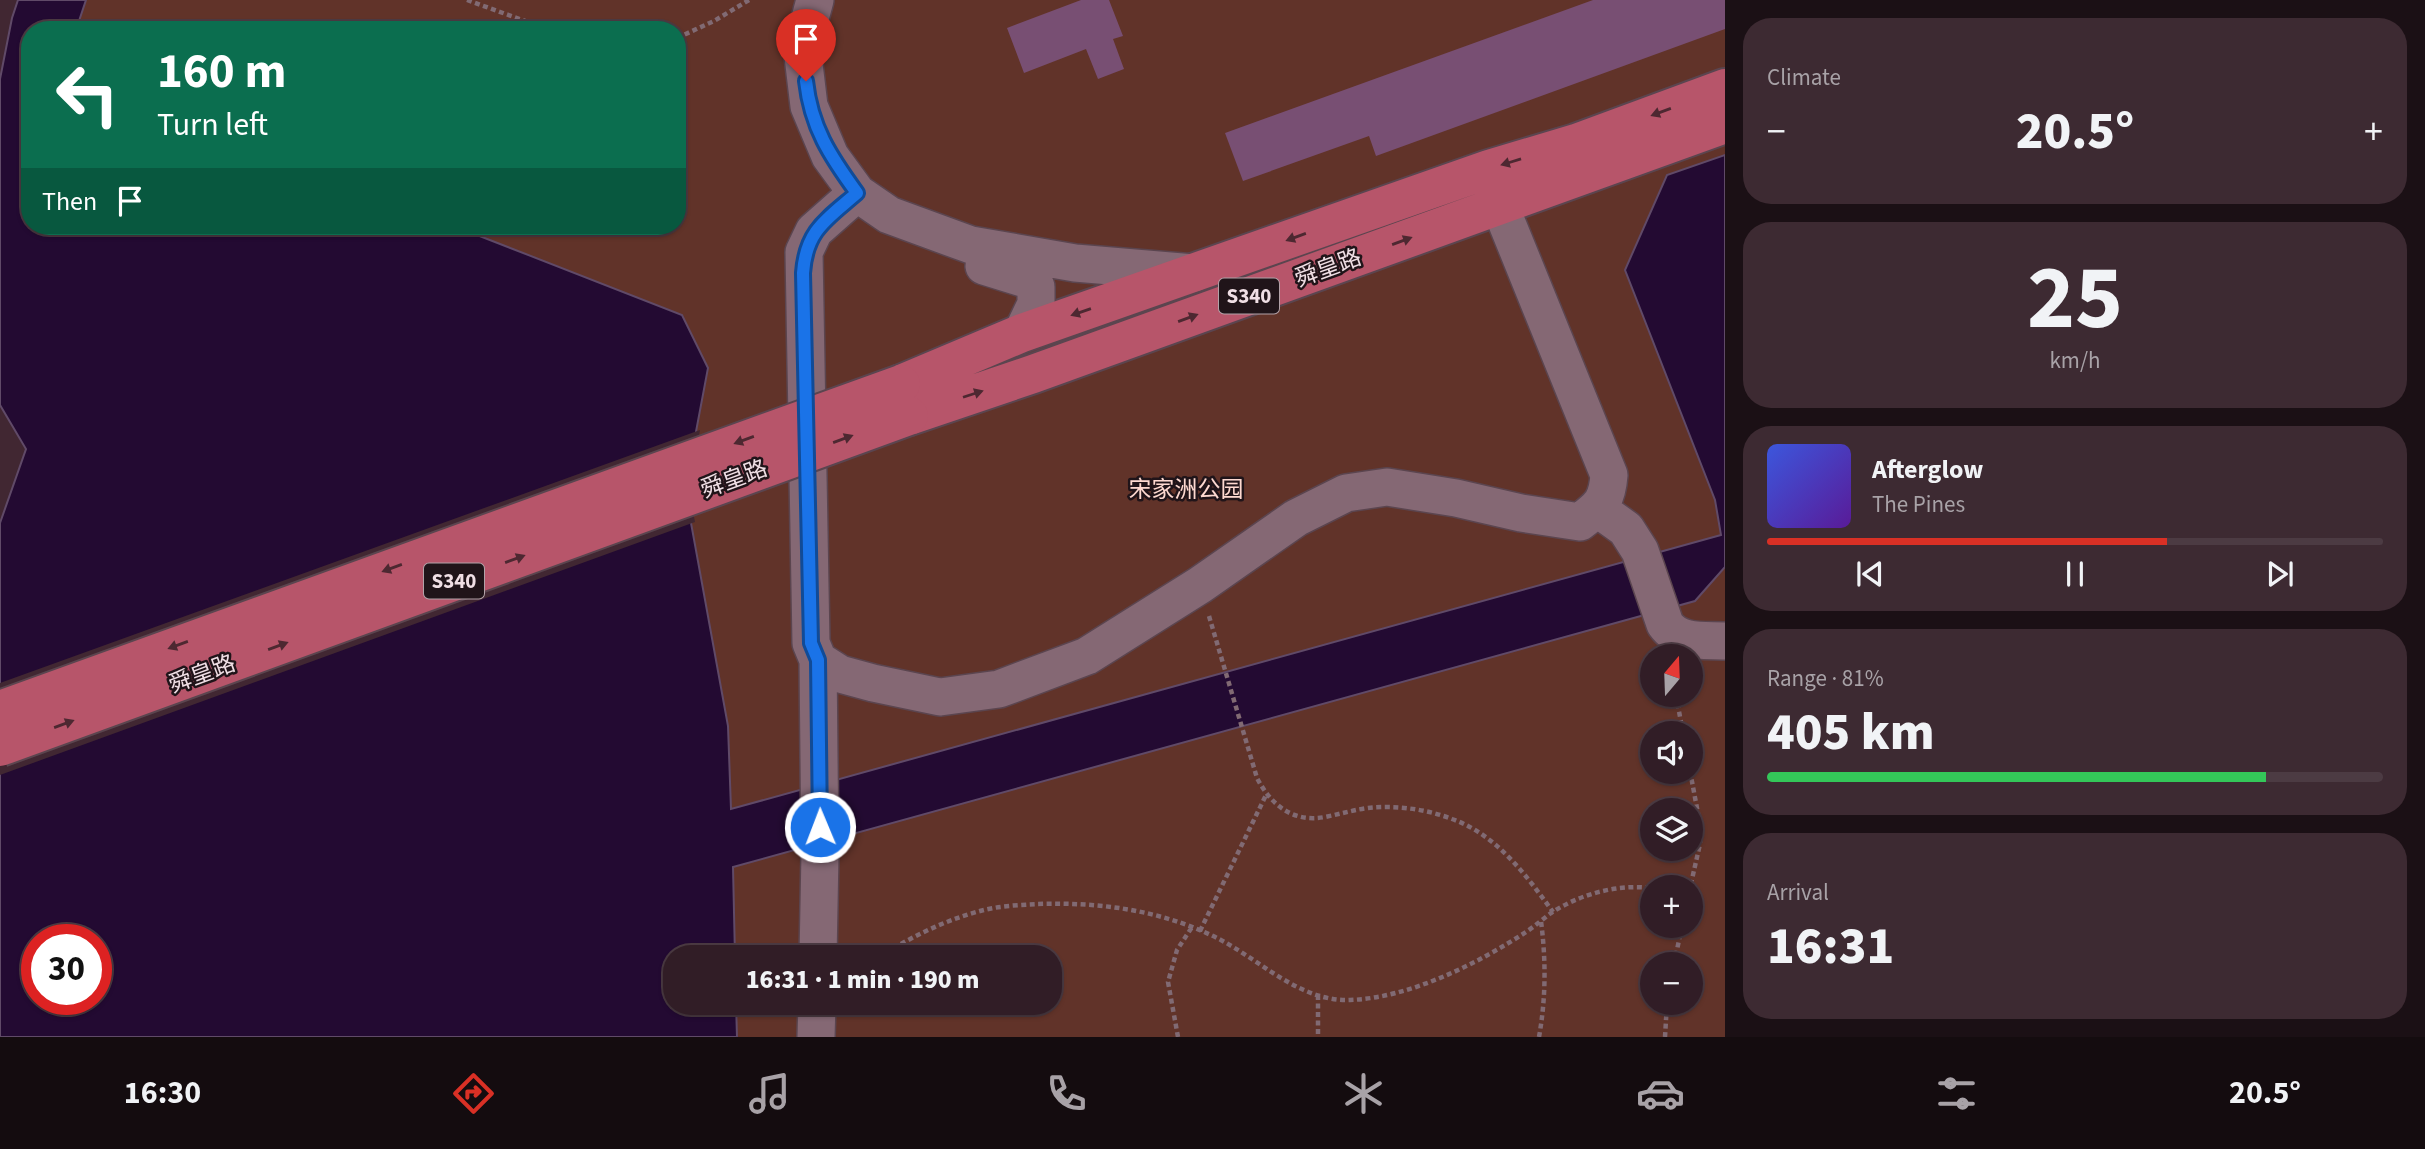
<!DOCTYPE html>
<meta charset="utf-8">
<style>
:root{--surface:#311d26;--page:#3d2a32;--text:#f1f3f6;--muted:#a8a2a7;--line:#4c3b43;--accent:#d93025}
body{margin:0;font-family:"Source Sans 3","Noto Sans SC",sans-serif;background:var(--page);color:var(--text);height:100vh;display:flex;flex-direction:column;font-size:26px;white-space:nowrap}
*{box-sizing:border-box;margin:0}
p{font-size:23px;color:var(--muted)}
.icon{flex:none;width:38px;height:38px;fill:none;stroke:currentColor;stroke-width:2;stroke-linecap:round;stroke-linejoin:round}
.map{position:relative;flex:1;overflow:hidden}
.sheet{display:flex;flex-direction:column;gap:18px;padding:18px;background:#1b1015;width:700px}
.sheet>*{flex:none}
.hud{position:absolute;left:21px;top:21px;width:665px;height:214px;border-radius:28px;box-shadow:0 2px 5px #0004,0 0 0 2px var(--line);background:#0b6e4f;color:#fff;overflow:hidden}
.needle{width:46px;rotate:19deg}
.controls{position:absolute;left:1640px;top:644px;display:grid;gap:14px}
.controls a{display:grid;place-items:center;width:63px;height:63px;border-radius:50%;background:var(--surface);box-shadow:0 2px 5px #0004,0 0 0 2px var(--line);font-size:35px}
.speed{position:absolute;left:21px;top:924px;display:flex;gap:14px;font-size:35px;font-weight:700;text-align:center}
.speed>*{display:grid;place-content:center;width:91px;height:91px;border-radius:50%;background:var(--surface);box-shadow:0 2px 5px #0004,0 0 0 2px var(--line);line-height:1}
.speed .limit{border:10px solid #d22;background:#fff;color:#111}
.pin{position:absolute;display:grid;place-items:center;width:60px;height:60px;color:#fff;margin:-72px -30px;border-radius:50% 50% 50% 0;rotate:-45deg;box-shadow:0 0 7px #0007}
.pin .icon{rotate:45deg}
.me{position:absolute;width:77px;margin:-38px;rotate:359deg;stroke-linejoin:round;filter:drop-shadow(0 0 5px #0008)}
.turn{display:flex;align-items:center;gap:24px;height:147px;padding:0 21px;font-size:32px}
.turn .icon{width:91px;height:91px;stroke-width:2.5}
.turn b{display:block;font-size:49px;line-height:60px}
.then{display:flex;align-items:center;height:66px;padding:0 21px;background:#0003;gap:14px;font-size:26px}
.big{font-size:52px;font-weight:800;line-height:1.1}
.sheet .widget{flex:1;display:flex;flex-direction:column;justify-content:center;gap:10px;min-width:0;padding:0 24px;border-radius:28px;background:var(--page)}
.sheet .dial{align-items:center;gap:0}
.dial b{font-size:91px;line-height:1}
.song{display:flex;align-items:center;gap:21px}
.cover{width:84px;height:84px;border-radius:10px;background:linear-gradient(135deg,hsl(230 70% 55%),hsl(270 70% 35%))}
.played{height:7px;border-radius:4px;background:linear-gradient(90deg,var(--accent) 65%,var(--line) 65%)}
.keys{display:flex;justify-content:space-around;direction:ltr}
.heat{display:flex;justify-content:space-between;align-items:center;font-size:38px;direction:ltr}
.charge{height:10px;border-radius:5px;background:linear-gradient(90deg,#34c759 81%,var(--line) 0)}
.trip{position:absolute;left:663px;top:945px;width:399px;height:70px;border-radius:28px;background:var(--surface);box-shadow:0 2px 5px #0004,0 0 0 2px var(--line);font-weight:800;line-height:70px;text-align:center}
.menu{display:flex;height:112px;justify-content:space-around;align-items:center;background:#140c0f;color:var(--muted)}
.menu .icon{width:49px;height:49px}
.menu .active{color:var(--accent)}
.menu b{font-size:32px;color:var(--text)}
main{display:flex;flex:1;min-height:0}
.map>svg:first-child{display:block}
</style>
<main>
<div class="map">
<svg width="1725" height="1037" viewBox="0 0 1725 1037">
<rect width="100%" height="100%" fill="#412732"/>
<path fill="#613329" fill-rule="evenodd" d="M86 0H1725V155L1667 175 1715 500 1725 552V1037H737L736 1003H1050V957H735L728 726 685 490 682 315 454 226H677V30H76ZM1652 656H1690V695H1652ZM1652 733H1690V772H1652ZM1652 810H1690V849H1652ZM1652 887H1690V926H1652ZM1652 964H1690V1003H1652Z"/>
<path fill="#230a32" stroke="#604a68" stroke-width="2" fill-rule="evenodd" d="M18 0H86L76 30H30V226H454L682 315 708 368 685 490 728 726 731 809 1721 535 1715 500 1625 270 1667 175 1725 155V567L1695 601 733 867 735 957H676V1003H736L737 1037H0V523L26 449 0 405V79L12 18ZM37 940H96V999H37Z"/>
<path fill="#412732" d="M700 430 689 490 695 522 0 775V683Z"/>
<path fill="#784f73" d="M1081 0H1109L1123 36 1113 39 1124 69 1098 79 1086 49 1024 73 1007 28Z
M1593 0H1725V29L1376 156 1369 136 1243 181 1225 133Z"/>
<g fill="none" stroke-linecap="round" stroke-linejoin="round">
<defs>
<path id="minor" d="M815 0 805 37 803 56 809 106 830 156 857 193 889 215 971 245 1075 263 1194 273
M857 193 814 231 804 252 811 643 818 660 840 674 873 683 940 697 999 689 1087 656 1200 585 1296 518 1346 493 1387 487 1456 498 1521 513 1580 522C1601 506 1607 501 1609 475L1500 206
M984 266 1026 279 1036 287V304L1022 333
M1598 509 1626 529 1640 551 1665 624C1679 644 1703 640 1725 641
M818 957 820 854 818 660
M816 1037 817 1003"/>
<path id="major" d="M901 384 1022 333 1489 169 1576 143 1725 88
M909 416 1033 374 1725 124"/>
</defs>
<use href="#minor" stroke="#5b454f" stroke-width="40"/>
<use href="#major" stroke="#5b454f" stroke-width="42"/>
<path stroke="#816a73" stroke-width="4.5" stroke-dasharray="5 3.5" stroke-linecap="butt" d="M467 0 550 30
M677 38 714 21 749 0
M1209 616 1257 778C1271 805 1293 823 1325 817 1340 814 1353 810 1368 808 1395 805 1426 809 1452 819 1497 835 1526 875 1553 912
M1676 695 1683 733
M1690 771 1700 824V844L1690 888
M1200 931 1266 795
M879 957C911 937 943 921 980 911 998 906 1019 905 1038 904 1100 902 1161 910 1217 938 1259 959 1300 1002 1350 1000 1409 998 1477 964 1526 932 1535 926 1543 919 1551 913 1580 894 1617 884 1652 888
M1674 964 1682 926
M1318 995V1037
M1178 1037 1168 982 1177 950 1192 927
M1539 1037C1546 998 1546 960 1541 921
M1665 1037 1667 1003"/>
<use href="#minor" stroke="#856874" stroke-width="37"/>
<use href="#major" stroke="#b7556a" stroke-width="38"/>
<defs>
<path id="major-bridge" d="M0 710 901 384
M0 747 909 416"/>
</defs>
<use href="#major-bridge" stroke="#5b454f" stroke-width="42" stroke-linecap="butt"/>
<use href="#major-bridge" stroke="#b7556a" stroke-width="38"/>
</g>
<defs><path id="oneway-solid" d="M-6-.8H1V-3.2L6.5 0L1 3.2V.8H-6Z" transform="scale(1.75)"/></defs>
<g fill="#4d2831">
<use href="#oneway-solid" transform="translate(1661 112) rotate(160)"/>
<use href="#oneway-solid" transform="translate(1511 162) rotate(163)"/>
<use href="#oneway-solid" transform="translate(1296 237) rotate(160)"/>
<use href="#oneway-solid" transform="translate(1402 241) rotate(-20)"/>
<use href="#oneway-solid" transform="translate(1081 312) rotate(161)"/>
<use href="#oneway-solid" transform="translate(1188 318) rotate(-20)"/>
<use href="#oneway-solid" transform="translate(973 394) rotate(-18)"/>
<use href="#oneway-solid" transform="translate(843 439) rotate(-20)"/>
<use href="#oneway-solid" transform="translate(744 440) rotate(160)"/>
<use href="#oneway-solid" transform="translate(515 559) rotate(-20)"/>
<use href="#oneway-solid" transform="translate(392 568) rotate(160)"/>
<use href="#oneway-solid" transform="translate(178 645) rotate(160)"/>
<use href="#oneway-solid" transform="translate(278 646) rotate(-20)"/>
<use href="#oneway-solid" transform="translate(64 724) rotate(-20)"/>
</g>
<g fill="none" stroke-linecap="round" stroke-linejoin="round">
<defs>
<path id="route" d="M806 81C811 127 830 156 857 193 827 219 806 230 803 273L811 643 818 660 820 827"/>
</defs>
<use href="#route" stroke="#114b97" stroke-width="18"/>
<use href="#route" stroke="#1a73e8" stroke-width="12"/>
</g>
<g text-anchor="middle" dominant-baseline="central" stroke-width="5" stroke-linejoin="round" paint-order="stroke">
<g fill="#201419" stroke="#b2a2a8" stroke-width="2">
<rect x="1219" y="278.5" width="60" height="35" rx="5"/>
<rect x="424" y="563.5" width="60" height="35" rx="5"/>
</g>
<g font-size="21" font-weight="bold" fill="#f0dfe5">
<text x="1249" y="296">S340</text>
<text x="454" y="581">S340</text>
</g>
<g font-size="23" fill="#f0dfe5" stroke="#201419">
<text transform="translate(1328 268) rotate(-20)">舜皇路</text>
<text transform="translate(734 479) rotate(-20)">舜皇路</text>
<text transform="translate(202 674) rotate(-20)">舜皇路</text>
</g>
<g font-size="23" fill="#fed9d0" stroke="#201419">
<text x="1186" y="489">宋家洲公园</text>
</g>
</g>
</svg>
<div class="controls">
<a><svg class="needle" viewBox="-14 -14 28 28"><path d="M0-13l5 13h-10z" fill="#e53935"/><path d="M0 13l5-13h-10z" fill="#a8a2a7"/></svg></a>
<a><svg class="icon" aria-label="sound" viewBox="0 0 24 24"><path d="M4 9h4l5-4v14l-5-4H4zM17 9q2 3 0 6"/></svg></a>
<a><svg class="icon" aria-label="layers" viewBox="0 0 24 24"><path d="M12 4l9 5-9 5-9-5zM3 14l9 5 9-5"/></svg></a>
<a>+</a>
<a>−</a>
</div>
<div class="speed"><div class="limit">30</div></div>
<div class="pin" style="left:806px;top:81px;background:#d93025"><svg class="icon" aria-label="arrive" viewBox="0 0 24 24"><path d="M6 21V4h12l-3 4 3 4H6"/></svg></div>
<svg class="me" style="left:820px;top:827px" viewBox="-20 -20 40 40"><circle r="17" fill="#1a73e8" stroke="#fff" stroke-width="3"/><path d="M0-11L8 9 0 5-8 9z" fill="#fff"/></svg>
<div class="trip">16:31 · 1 min · 190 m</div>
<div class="hud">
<div class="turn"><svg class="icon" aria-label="left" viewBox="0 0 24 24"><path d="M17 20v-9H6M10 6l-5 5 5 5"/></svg><div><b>160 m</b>Turn left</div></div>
<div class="then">Then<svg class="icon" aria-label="arrive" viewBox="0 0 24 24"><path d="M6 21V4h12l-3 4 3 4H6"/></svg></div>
</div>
</div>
<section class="sheet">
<div class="widget"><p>Climate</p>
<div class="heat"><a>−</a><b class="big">20.5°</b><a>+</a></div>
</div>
<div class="widget dial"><b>25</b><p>km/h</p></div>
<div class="widget">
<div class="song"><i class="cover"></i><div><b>Afterglow</b><p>The Pines</p></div></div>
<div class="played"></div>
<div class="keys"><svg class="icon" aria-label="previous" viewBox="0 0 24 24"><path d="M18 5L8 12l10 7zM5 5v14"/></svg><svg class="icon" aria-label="pause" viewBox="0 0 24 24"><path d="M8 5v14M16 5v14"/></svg><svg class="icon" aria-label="next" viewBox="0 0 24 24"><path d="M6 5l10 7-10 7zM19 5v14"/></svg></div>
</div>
<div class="widget"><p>Range · 81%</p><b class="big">405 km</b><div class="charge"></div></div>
<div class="widget"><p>Arrival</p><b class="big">16:31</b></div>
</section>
</main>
<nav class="menu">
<b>16:30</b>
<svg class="icon active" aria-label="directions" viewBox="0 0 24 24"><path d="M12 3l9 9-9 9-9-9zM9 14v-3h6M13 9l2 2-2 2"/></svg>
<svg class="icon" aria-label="music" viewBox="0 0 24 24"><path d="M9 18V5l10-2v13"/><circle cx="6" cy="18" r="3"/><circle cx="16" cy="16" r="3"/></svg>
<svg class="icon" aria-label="phone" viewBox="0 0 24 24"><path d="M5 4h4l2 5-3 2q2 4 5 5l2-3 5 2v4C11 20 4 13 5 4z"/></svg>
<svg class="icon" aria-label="climate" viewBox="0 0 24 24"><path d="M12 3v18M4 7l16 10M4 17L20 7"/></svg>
<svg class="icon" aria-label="car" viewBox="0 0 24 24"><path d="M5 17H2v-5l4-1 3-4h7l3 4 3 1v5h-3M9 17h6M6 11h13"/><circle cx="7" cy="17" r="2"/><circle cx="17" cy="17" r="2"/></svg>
<svg class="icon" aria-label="filters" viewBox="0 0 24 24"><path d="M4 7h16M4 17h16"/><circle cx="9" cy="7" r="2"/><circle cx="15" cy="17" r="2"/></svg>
<b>20.5°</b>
</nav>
